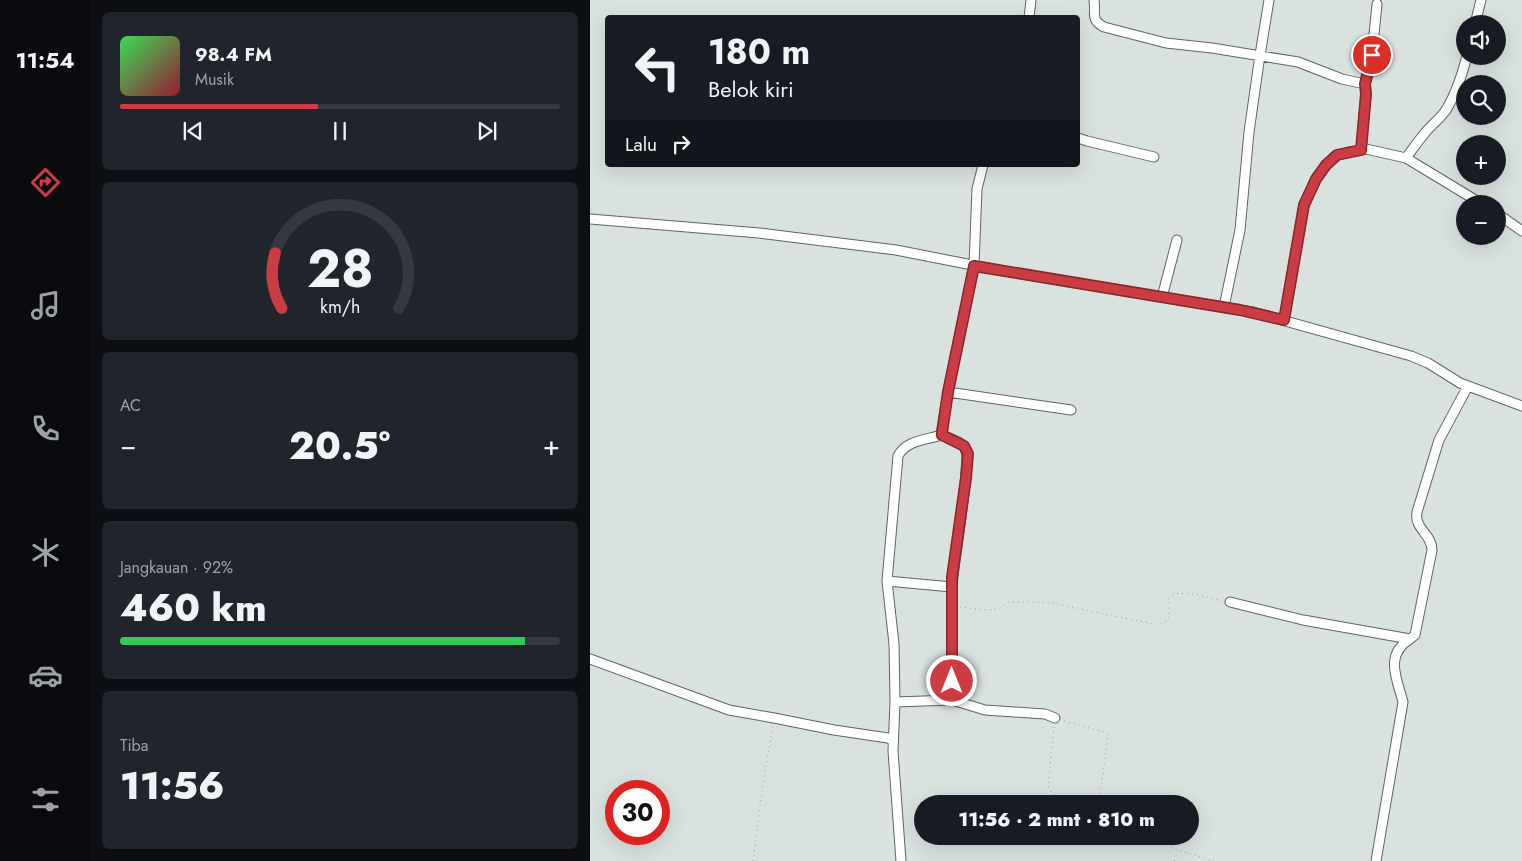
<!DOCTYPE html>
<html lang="id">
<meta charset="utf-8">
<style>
:root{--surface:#171b24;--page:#20242c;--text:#f1f3f6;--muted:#9ea1a6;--line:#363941;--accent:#cc3c43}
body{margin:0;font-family:Jost,sans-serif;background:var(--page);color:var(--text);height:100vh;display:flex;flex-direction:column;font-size:19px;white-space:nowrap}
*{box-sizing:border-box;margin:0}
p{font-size:16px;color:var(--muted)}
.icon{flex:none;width:28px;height:28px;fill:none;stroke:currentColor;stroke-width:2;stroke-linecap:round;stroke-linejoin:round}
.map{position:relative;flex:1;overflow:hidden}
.drawer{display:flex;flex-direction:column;gap:12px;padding:12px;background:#0d0f14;width:500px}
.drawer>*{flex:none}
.guide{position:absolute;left:15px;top:15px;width:475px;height:152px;border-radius:5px;box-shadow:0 5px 20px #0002;background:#171b24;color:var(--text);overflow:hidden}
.buttons{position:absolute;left:866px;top:15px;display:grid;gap:10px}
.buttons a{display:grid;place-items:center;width:50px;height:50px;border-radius:50%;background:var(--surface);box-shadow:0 5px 20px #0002;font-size:25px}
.speed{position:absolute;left:15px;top:780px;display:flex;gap:10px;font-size:25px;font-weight:700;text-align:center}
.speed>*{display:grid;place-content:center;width:65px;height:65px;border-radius:50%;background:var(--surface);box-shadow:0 5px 20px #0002;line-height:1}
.speed .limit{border:8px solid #d22;background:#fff;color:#111}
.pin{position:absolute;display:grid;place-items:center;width:42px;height:42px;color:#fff;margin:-21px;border:2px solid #fff;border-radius:50%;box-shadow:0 1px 5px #0007}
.me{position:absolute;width:55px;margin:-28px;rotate:0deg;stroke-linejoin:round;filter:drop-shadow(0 0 4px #0008)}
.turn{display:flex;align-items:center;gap:18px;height:105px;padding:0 20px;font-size:22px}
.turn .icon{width:65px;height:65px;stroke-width:2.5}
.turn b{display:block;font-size:35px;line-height:42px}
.then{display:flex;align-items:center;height:48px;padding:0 20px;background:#0003;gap:10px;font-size:19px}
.big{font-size:38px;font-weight:800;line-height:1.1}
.drawer .tile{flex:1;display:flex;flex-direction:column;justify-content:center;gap:8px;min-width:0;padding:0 18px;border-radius:8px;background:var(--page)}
.drawer .dial{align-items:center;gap:0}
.dial svg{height:130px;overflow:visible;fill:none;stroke:var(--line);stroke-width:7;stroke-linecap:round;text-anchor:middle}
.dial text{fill:var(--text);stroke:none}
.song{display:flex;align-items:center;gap:15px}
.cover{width:60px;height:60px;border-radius:8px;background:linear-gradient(135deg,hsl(130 70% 55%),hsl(350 70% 35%))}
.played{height:5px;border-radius:2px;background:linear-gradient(90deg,var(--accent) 45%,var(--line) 45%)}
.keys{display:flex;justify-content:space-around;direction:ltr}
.heat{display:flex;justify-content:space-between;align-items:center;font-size:28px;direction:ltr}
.charge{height:8px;border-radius:4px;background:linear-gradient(90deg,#34c759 92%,var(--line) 0)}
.trip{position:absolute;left:324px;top:795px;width:285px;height:50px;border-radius:25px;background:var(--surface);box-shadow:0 5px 20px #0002;font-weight:800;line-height:50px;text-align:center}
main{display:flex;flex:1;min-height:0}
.menu{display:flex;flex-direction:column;width:90px;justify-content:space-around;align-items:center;background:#090b0e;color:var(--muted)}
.menu .icon{width:35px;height:35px}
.menu .on{color:var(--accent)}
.menu b{font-size:22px;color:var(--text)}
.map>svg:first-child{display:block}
</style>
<main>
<nav class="menu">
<b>11:54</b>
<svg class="icon on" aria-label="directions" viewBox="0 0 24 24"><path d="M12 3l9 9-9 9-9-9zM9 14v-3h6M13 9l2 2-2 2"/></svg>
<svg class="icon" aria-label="music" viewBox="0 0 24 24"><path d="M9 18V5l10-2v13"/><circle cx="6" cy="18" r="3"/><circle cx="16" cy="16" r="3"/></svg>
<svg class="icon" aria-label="phone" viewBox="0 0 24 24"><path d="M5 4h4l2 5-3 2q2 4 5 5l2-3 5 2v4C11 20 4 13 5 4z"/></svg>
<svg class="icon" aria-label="climate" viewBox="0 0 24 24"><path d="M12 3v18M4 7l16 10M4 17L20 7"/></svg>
<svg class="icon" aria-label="car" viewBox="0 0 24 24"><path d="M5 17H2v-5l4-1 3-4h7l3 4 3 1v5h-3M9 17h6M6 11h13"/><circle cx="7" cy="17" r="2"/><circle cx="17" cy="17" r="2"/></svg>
<svg class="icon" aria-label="filters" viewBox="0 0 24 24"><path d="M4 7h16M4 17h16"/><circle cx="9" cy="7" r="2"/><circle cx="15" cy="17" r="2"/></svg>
</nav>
<section class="drawer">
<div class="tile">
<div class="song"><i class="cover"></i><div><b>98.4 FM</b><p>Musik</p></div></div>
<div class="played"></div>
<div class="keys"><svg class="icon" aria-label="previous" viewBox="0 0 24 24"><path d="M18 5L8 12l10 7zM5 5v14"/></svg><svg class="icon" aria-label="pause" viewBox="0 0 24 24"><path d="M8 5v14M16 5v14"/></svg><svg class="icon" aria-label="next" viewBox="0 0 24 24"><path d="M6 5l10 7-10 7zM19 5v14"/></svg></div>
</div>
<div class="tile dial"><svg viewBox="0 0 100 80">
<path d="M14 69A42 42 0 1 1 86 69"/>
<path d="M14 69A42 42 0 0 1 10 35" stroke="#cc3c43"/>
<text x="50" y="56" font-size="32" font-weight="700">28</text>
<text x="50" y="72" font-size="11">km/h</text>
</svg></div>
<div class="tile"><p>AC</p>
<div class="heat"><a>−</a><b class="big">20.5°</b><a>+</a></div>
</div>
<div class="tile"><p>Jangkauan · 92%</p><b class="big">460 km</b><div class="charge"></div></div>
<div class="tile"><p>Tiba</p><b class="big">11:56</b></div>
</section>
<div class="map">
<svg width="932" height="861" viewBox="0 0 932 861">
<rect width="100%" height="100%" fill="#d9e2df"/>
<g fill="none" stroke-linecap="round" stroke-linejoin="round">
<defs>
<path id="minor" d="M504 0C506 13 500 20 514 27L576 43 622 48 708 62 752 79 775 84 776 94 771 150
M439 18 441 0
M885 24 891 0
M775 84 782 55 787 4
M488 138 497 141 564 157
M816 158C822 150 828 141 835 133 841 125 850 119 856 110 866 94 872 75 877 56
M908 214 932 231
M0 219 169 233 306 250 408 270 663 312 821 356 838 363 870 383 932 406
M572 297 587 240
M634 307 650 230 659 132 670 55 679 0
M694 320 714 205 726 179 736 165 747 155 759 152 776 149 816 158 892 204
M358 392 481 410
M351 435C358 438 371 441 375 448 382 457 363 567 362 587
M297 581 362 587V700
M640 602 713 620 820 639 825 635 842 550C842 534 824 529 827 512L849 440 878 386
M0 659 139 710 184 718 244 730 298 738 303 741
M305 702 362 700 395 710 455 714 465 718
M311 861 303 751 305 702 304 644 297 581 308 456C316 440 337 440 351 435L358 392 384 266 387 189 393 165
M786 861 813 702C807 679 794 655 820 639"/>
</defs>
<use href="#minor" stroke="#5d6562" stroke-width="11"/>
<path stroke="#9ba2a0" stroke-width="1" stroke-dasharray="1 4" stroke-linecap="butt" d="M370 607 396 610 408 609 419 602H458L563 624H571L578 620 579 615V598C588 587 619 598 632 601
M474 721 514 732 518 735 509 804
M464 727 458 787 462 793 492 804
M553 836 579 845 588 850 624 861
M163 861C167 835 169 809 173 784 176 764 180 745 183 726
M584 861 588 851"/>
<use href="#minor" stroke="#fff" stroke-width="9"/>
</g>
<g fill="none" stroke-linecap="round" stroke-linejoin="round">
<defs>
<path id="route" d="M362 681V577L376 478 378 454 374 446 352 435V433L358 392 384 266 650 310 694 320 714 205 726 179 736 165 747 155 771 150 776 94 775 84 782 55"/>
</defs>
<use href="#route" stroke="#85272c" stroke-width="12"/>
<use href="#route" stroke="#cc3c43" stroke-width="9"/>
</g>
</svg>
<div class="buttons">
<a><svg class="icon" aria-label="sound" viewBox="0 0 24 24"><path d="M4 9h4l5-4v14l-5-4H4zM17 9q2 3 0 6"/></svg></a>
<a><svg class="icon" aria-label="search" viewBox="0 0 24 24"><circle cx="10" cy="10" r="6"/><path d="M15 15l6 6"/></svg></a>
<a>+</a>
<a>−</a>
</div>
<div class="speed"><div class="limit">30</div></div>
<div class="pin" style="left:782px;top:55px;background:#d93025"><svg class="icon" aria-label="arrive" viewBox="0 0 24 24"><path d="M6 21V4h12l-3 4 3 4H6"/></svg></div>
<svg class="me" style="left:362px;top:681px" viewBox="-20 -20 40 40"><circle r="17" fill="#cc3c43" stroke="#fff" stroke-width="3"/><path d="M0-11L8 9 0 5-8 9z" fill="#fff"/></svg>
<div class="trip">11:56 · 2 mnt · 810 m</div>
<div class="guide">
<div class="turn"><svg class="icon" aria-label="left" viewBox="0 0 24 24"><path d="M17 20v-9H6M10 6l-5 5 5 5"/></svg><div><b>180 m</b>Belok kiri</div></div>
<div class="then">Lalu<svg class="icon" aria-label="right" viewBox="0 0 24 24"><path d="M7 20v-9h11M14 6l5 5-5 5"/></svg></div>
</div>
</div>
</main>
